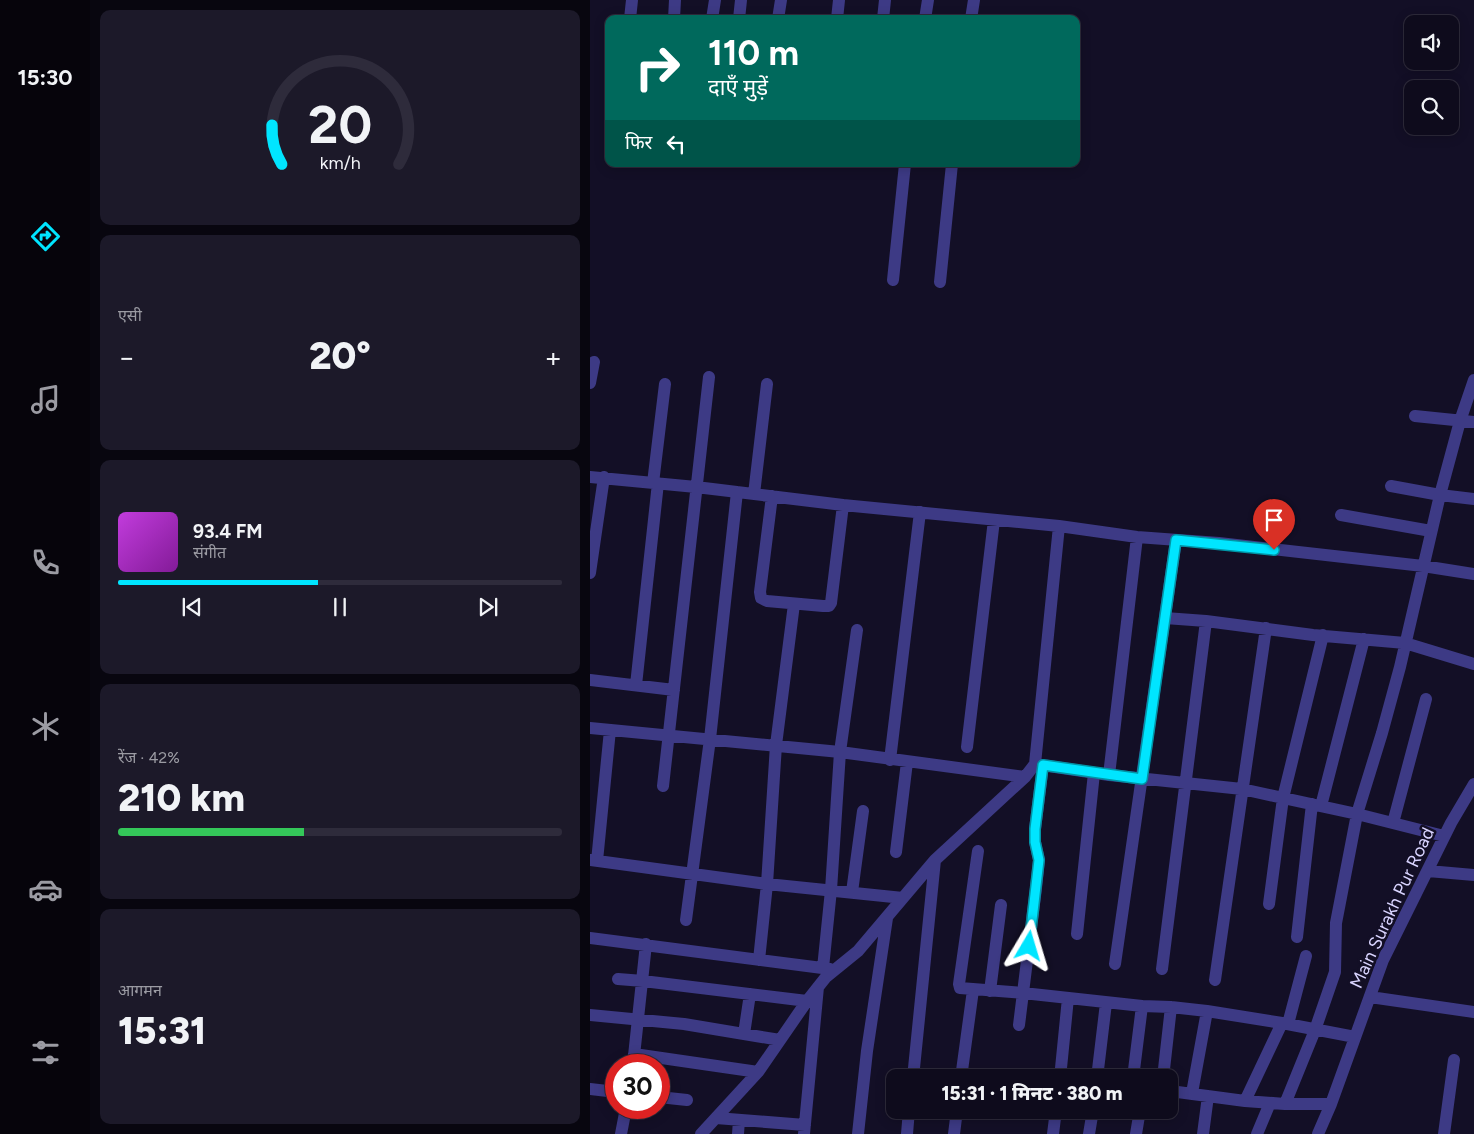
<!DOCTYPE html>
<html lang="hi">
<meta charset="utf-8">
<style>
:root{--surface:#0e0b1c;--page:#1c1929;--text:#f1f3f6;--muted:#9b9ba3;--line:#2e2b3b;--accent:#00e5ff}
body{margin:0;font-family:Figtree,"Noto Sans Devanagari",sans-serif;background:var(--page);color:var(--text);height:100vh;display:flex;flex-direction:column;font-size:19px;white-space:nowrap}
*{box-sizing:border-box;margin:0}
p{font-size:16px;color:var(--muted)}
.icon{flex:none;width:28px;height:28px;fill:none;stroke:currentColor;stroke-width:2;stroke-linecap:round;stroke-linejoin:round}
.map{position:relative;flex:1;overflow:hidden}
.sheet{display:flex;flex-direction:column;gap:10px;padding:10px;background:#08060f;width:500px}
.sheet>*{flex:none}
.banner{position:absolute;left:15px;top:15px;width:475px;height:152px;border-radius:10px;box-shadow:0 2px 12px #0003,0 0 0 1px var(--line);background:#00695c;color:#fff;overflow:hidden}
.tools{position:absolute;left:814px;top:15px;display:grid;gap:10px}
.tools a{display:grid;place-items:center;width:55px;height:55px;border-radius:10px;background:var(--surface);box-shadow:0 2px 12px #0003,0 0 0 1px var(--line);font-size:25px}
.speed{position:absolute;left:15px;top:1054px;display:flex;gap:10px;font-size:25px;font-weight:700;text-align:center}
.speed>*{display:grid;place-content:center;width:65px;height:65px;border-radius:50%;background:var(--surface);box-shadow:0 2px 12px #0003,0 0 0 1px var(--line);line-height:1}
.speed .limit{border:8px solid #d22;background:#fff;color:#111}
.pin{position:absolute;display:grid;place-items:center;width:42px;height:42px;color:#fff;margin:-51px -21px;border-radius:50% 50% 50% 0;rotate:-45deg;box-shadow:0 0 5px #0007}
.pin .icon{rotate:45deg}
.me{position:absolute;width:55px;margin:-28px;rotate:7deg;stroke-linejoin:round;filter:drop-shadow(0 0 4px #0008)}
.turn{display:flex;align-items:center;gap:18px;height:105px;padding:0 20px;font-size:22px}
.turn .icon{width:65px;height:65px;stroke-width:2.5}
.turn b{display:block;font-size:35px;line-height:42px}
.then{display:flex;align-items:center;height:48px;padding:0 20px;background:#0003;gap:10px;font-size:19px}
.big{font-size:38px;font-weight:800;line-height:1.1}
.sheet .card{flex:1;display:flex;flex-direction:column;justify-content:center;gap:8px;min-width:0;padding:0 18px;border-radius:10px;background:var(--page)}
.sheet .dial{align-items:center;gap:0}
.dial svg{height:130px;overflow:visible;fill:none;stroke:var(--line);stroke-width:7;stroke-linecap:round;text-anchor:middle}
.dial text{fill:var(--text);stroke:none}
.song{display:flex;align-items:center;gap:15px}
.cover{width:60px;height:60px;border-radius:8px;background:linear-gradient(135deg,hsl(290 70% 55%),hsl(290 70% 35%))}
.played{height:5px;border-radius:2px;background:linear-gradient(90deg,var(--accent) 45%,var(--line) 45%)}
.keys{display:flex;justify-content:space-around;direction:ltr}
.heat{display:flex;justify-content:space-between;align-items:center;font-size:28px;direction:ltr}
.charge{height:8px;border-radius:4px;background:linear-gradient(90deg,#34c759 42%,var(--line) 0)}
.trip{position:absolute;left:296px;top:1069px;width:292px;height:50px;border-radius:10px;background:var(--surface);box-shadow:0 2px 12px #0003,0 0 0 1px var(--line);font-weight:800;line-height:50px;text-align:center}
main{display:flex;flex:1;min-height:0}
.tab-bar{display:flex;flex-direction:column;width:90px;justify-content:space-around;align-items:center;background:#06040b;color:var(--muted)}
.tab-bar .icon{width:35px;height:35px}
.tab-bar .on{color:var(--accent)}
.tab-bar b{font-size:22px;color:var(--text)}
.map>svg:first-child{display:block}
</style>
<main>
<nav class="tab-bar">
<b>15:30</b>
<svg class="icon on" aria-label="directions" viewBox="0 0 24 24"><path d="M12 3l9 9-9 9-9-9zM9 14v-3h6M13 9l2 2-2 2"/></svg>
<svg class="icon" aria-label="music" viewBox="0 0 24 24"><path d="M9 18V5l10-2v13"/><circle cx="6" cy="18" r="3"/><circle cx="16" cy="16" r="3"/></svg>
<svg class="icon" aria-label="phone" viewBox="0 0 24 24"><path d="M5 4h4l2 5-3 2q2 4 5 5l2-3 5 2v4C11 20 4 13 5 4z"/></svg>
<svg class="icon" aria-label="climate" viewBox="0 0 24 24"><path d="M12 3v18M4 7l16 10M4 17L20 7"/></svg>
<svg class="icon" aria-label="car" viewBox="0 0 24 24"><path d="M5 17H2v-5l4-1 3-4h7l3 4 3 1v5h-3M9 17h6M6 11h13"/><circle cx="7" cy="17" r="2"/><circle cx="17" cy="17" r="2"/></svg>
<svg class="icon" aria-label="filters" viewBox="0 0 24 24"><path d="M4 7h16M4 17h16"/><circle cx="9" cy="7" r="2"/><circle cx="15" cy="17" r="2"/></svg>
</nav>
<section class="sheet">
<div class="card dial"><svg viewBox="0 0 100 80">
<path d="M14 69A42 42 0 1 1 86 69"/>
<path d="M14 69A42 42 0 0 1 8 45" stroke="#00e5ff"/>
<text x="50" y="56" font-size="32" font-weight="700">20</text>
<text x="50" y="72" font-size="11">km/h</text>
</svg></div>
<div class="card"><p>एसी</p>
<div class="heat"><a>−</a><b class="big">20°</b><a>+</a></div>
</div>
<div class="card">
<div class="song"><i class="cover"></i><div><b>93.4 FM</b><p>संगीत</p></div></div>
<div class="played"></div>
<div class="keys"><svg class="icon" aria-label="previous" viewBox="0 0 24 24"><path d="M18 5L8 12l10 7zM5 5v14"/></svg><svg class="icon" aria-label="pause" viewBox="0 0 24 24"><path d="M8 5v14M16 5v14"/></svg><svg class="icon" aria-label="next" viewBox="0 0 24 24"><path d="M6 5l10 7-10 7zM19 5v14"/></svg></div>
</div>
<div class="card"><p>रेंज · 42%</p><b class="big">210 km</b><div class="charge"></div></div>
<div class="card"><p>आगमन</p><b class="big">15:31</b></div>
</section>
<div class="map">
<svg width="884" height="1134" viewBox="0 0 884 1134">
<rect width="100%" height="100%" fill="#130f26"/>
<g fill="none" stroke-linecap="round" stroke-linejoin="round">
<path stroke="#3d3a85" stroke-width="12" d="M40 19 42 0
M84 19 85 0
M122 19 125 0
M149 19 151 0
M188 19 191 0
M247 19 249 0
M293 19 295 0
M335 19 338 0
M381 19 384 0
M303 280 315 164
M350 282 362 164
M0 383 4 362
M825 416 884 422
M0 477 106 487 253 505 469 526 547 537 629 543 833 566 884 574
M63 483 75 384
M801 486 850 495 884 499
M164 494 177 384
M182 496 170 592 171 598 177 601 233 606H239L241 603 253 505
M751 515 841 531
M0 573 14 477
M575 618 616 621 723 635 815 643 884 664
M0 680 84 690
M46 685 68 483
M0 728 250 752 435 777
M377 747 404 520
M300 760 330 512
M445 764 519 775 652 789 767 814 854 836
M519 775 547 537
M73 786 119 377
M731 806 774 639
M803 823 836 699
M388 851 369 984 370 988 433 993 552 1006 581 1007 617 1011
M306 852 317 762
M0 860 177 884 313 898
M7 861 20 730
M838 871 884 875
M262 892 273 811
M679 904 693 798 733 635
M96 920 120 739 147 492
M487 934 504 773
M707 937 722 804
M0 938 240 969
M169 960 177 884 186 745 204 604
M525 964 586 540
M233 968 241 890 250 752 267 630
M572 969 616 621
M28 979 53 981 217 1001
M625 980 676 628
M400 991 411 905
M780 997 884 1012
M0 1015 94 1024 190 1040
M698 1024 716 956
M429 1025 446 888 449 860 445 842V829L453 765
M154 1034 160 994
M44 1054 168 1072
M43 1065 56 944
M323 1078 345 860
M371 1078 383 990
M470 1078 478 998
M507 1078 516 1003
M543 1078 552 1006
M573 1078 581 1007
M0 1089 26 1092
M580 1091 655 1101 695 1104H741
M602 1093 617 1011 692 1023 765 1037
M69 1097 97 1100
M655 1101 692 1023
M695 1104 725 1030 745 972 746 923 767 814 792 733 810 667 850 495 870 421 884 380
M126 1118 215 1125
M31 1134 36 1108
M111 1134 168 1072 217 1001 236 977 268 951 345 860 435 777 445 764 469 526
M148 1134 149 1120
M214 1134 228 987
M268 1134 277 1051 297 918
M317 1134 319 1110
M364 1134 367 1110
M463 1134 466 1110
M499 1134 503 1110
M546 1134 550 1110
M613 1134 618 1096
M667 1134 680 1103
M728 1134 741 1104 793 960 861 823 884 784
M854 1134 864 1060"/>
</g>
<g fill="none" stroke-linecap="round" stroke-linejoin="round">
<defs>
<path id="route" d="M439 946 449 860 445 842V829L453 765 552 779 586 540 684 550"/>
</defs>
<use href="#route" stroke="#0095a6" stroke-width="12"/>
<use href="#route" stroke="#00e5ff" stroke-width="9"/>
</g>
<g text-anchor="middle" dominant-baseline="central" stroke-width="5" stroke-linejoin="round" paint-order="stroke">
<g font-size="18" fill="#d9d4ff" stroke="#130f26">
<text transform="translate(802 908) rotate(-65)">Main Surakh Pur Road</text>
</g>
</g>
</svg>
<div class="tools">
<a><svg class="icon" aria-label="sound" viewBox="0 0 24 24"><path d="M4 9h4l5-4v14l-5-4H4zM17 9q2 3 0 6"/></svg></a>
<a><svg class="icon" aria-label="search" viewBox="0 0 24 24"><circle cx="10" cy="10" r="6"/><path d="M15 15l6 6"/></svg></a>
</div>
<div class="speed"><div class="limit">30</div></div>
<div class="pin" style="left:684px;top:550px;background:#d93025"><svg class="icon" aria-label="arrive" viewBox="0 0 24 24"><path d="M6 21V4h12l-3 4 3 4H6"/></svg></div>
<svg class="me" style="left:439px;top:946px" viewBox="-20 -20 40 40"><path d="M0-17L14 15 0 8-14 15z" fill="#00e5ff" stroke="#fff" stroke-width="4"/></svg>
<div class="trip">15:31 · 1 मिनट · 380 m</div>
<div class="banner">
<div class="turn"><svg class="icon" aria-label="right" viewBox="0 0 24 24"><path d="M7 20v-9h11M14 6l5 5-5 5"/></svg><div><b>110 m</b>दाएँ मुड़ें</div></div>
<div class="then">फिर<svg class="icon" aria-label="left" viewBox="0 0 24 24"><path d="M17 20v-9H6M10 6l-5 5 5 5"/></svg></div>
</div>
</div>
</main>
